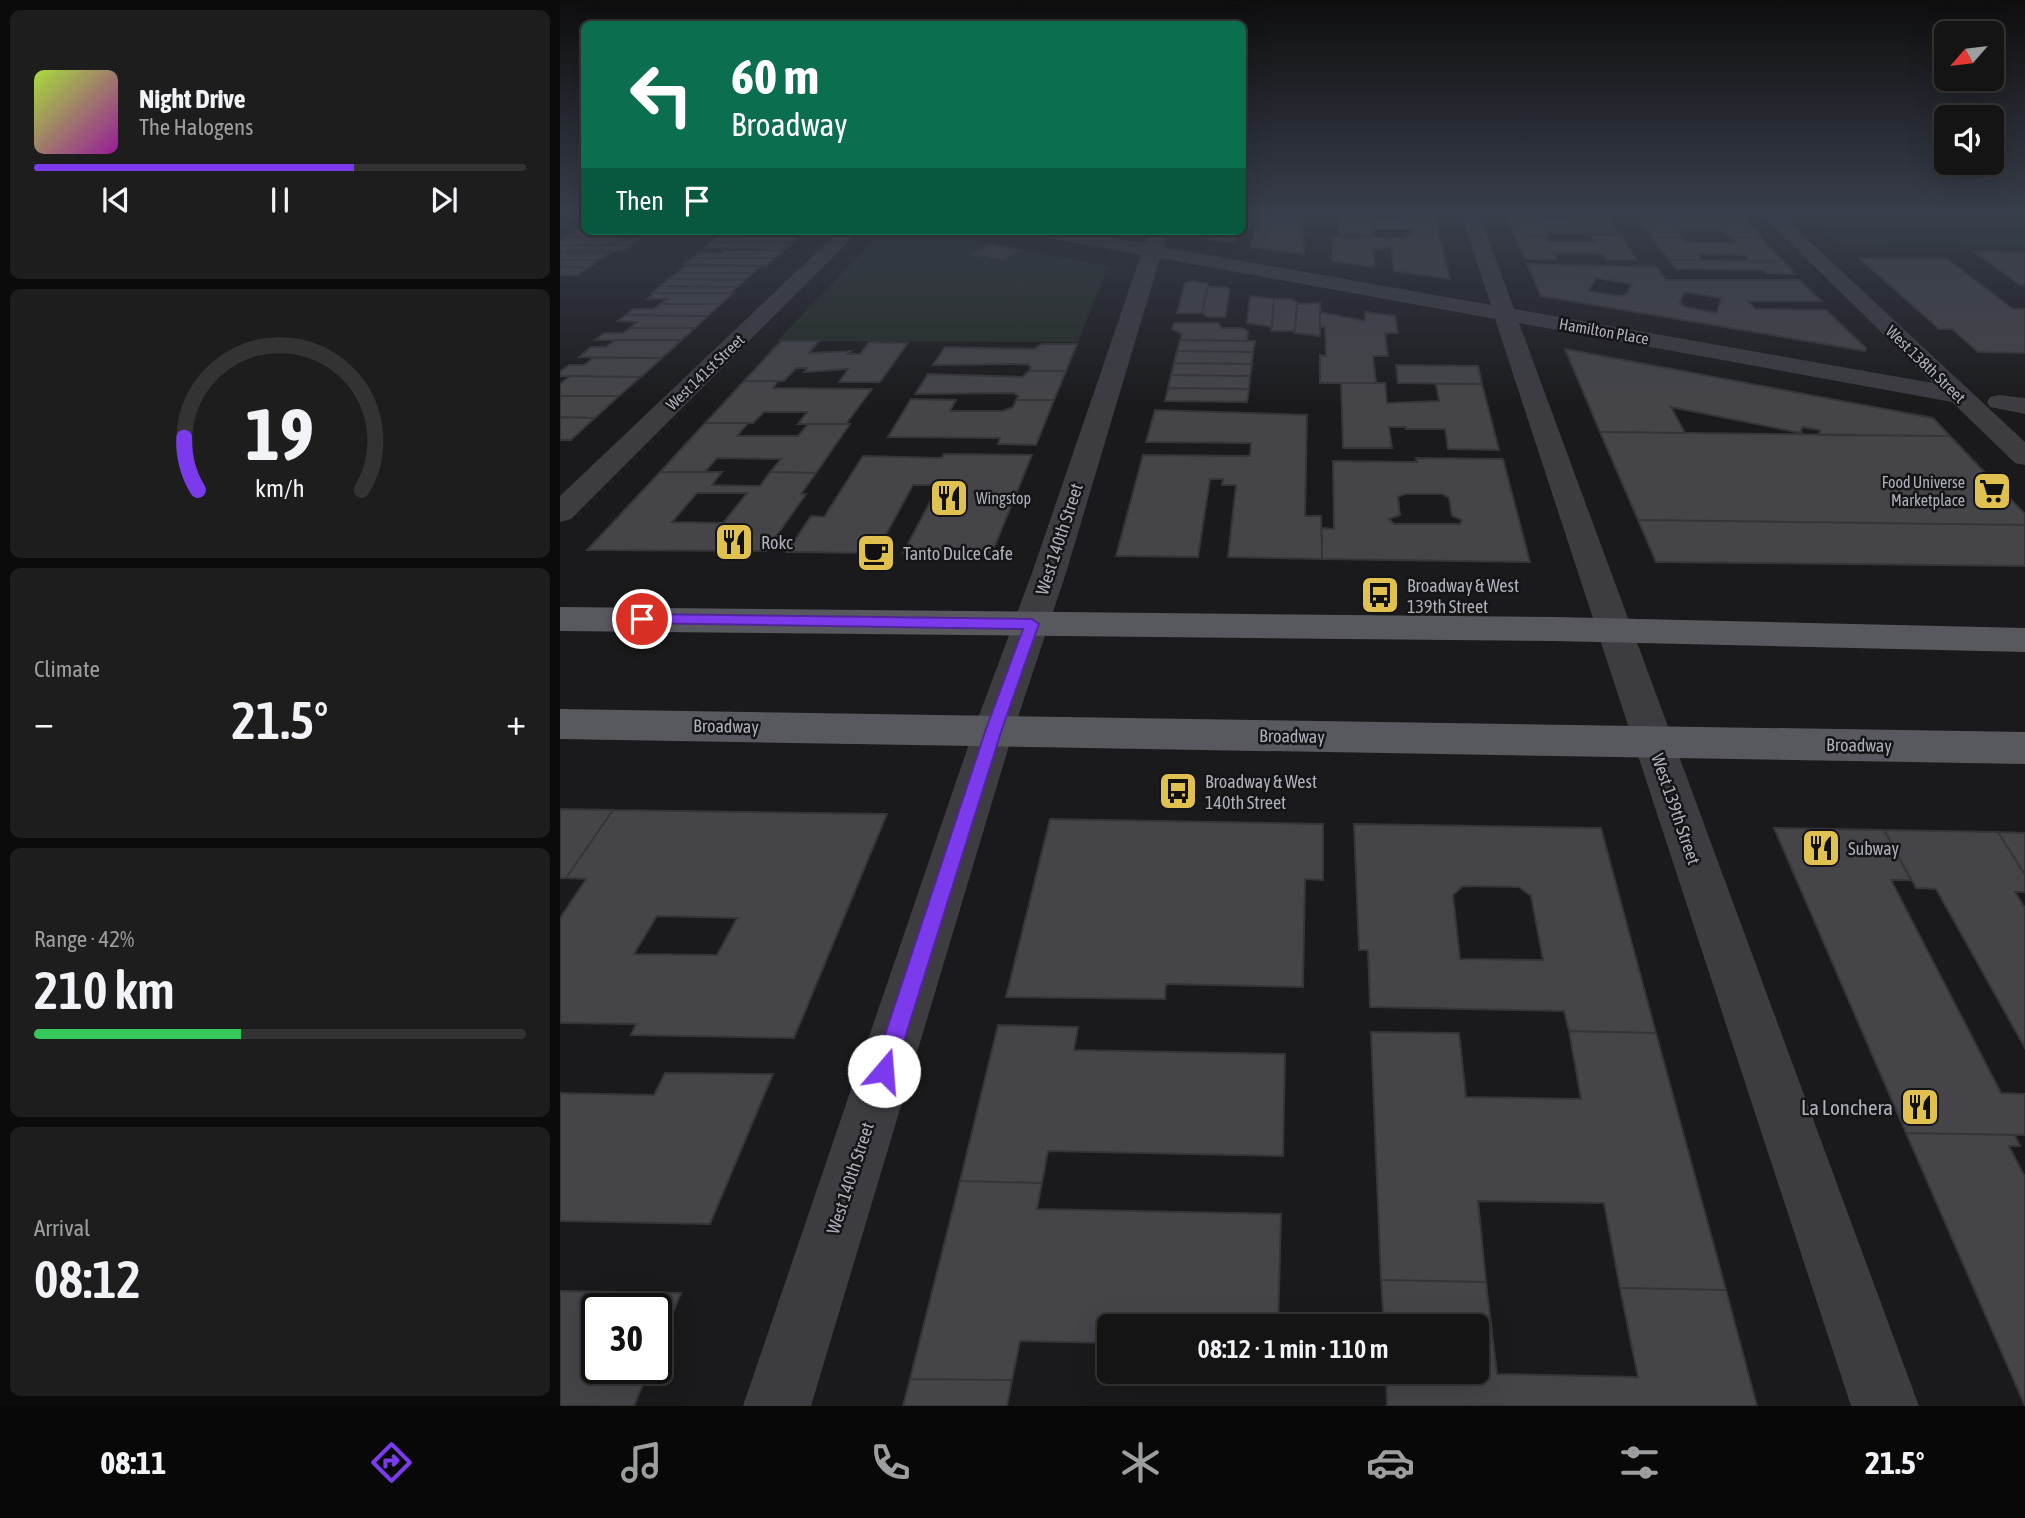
<!DOCTYPE html>
<meta charset="utf-8">
<style>
:root{--surface:#141415;--page:#1d1d1e;--text:#f1f3f6;--muted:#9d9ea0;--line:#333334;--accent:#7c3aed}
body{margin:0;font-family:"Asap Condensed",sans-serif;background:var(--page);color:var(--text);height:100vh;display:flex;flex-direction:column;font-size:26px;white-space:nowrap}
*{box-sizing:border-box;margin:0}
p{font-size:23px;color:var(--muted)}
.icon{flex:none;width:38px;height:38px;fill:none;stroke:currentColor;stroke-width:2;stroke-linecap:round;stroke-linejoin:round}
.map{position:relative;flex:1;overflow:hidden}
.drawer{display:flex;flex-direction:column;gap:10px;padding:10px;background:#0b0b0c;width:560px}
.drawer>*{flex:none}
.top-card{position:absolute;left:21px;top:21px;width:665px;height:214px;border-radius:10px;box-shadow:0 7px 28px #0002,0 0 0 2px var(--line);background:#0b6e4f;color:#fff;overflow:hidden}
.needle{width:46px;rotate:242deg}
.fabs{position:absolute;left:1374px;top:21px;display:grid;gap:14px}
.fabs a{display:grid;place-items:center;width:70px;height:70px;border-radius:10px;background:var(--surface);box-shadow:0 7px 28px #0002,0 0 0 2px var(--line);font-size:35px}
.speed{position:absolute;left:21px;top:1293px;display:flex;gap:14px;font-size:35px;font-weight:700;text-align:center}
.speed>*{display:grid;place-content:center;width:91px;height:91px;border-radius:50%;background:var(--surface);box-shadow:0 7px 28px #0002,0 0 0 2px var(--line);line-height:1}
.speed .limit{border:4px solid #111;border-radius:10px;background:#fff;color:#111}
.pin{position:absolute;display:grid;place-items:center;width:60px;height:60px;color:#fff;margin:-30px;border:4px solid #fff;border-radius:50%;box-shadow:0 2px 7px #0007}
.me{position:absolute;width:77px;margin:-38px;rotate:18deg;stroke-linejoin:round;filter:drop-shadow(0 0 5px #0008)}
.turn{display:flex;align-items:center;gap:24px;height:147px;padding:0 35px;font-size:32px}
.turn .icon{width:91px;height:91px;stroke-width:2.5}
.turn b{display:block;font-size:49px;line-height:60px}
.then{display:flex;align-items:center;height:66px;padding:0 35px;background:#0003;gap:14px;font-size:26px}
.big{font-size:52px;font-weight:600;line-height:1.1}
.drawer .widget{flex:1;display:flex;flex-direction:column;justify-content:center;gap:10px;min-width:0;padding:0 24px;border-radius:10px;background:var(--page)}
.drawer .dial{align-items:center;gap:0}
.dial svg{height:182px;overflow:visible;fill:none;stroke:var(--line);stroke-width:7;stroke-linecap:round;text-anchor:middle}
.dial text{fill:var(--text);stroke:none}
.song{display:flex;align-items:center;gap:21px}
.cover{width:84px;height:84px;border-radius:10px;background:linear-gradient(135deg,hsl(80 70% 55%),hsl(300 70% 35%))}
.played{height:7px;border-radius:4px;background:linear-gradient(90deg,var(--accent) 65%,var(--line) 65%)}
.keys{display:flex;justify-content:space-around;direction:ltr}
.heat{display:flex;justify-content:space-between;align-items:center;font-size:38px;direction:ltr}
.charge{height:10px;border-radius:5px;background:linear-gradient(90deg,#34c759 42%,var(--line) 0)}
.trip{position:absolute;left:537px;top:1314px;width:392px;height:70px;border-radius:10px;background:var(--surface);box-shadow:0 7px 28px #0002,0 0 0 2px var(--line);font-weight:600;line-height:70px;text-align:center}
.tabs{display:flex;height:112px;justify-content:space-around;align-items:center;background:#080808;color:var(--muted)}
.tabs .icon{width:49px;height:49px}
.tabs .active{color:var(--accent)}
.tabs b{font-size:32px;color:var(--text)}
main{display:flex;flex:1;min-height:0}
.map>svg:first-child{display:block}
</style>
<main>
<section class="drawer">
<div class="widget">
<div class="song"><i class="cover"></i><div><b>Night Drive</b><p>The Halogens</p></div></div>
<div class="played"></div>
<div class="keys"><svg class="icon" aria-label="previous" viewBox="0 0 24 24"><path d="M18 5L8 12l10 7zM5 5v14"/></svg><svg class="icon" aria-label="pause" viewBox="0 0 24 24"><path d="M8 5v14M16 5v14"/></svg><svg class="icon" aria-label="next" viewBox="0 0 24 24"><path d="M6 5l10 7-10 7zM19 5v14"/></svg></div>
</div>
<div class="widget dial"><svg viewBox="0 0 100 80">
<path d="M14 69A42 42 0 1 1 86 69"/>
<path d="M14 69A42 42 0 0 1 8 46" stroke="#7c3aed"/>
<text x="50" y="56" font-size="32" font-weight="700">19</text>
<text x="50" y="72" font-size="11">km/h</text>
</svg></div>
<div class="widget"><p>Climate</p>
<div class="heat"><a>−</a><b class="big">21.5°</b><a>+</a></div>
</div>
<div class="widget"><p>Range · 42%</p><b class="big">210 km</b><div class="charge"></div></div>
<div class="widget"><p>Arrival</p><b class="big">08:12</b></div>
</section>
<div class="map">
<svg width="1465" height="1406" viewBox="0 0 1465 1406">
<rect width="100%" height="100%" fill="#1a1a1c"/>
<path fill="#252c26" d="M1240 211H1465V246L1276 244Z
M323 231H361L548 266 518 342 217 341Z"/>
<path fill="#454549" stroke="#353438" stroke-width="2" fill-rule="evenodd" d="M1004 211H1044L1045 213H1034L1037 217H1048L1058 233 986 232 988 236 955 235 947 217 1009 219Z
M1073 211H1178L1181 214 1152 215 1149 213Z
M778 213H811L812 219H842L841 213H874L879 235H853L852 229H813V235L779 234Z
M682 215 743 216 744 254 691 247 695 226H682Z
M1076 215H1105L1109 220H1153L1155 219 1152 215H1179L1200 234H1197L1200 237H1171L1162 231H1118L1122 237H1092Z
M17 230 24 231H92L85 236 5 237Z
M167 231H245L240 236 164 233Z
M639 231H677L675 241 669 243 638 238Z
M182 235 240 236 232 243 151 242 158 237 179 238Z
M847 235H879L890 279 834 271 831 247 813 250 815 265 812 267 772 261V237L847 238Z
M955 235 985 236 988 242H1034L1032 236H1061L1077 260H1048L1043 254 994 253 997 259H965Z
M5 237 61 238 58 240 80 239 72 245H0V241Z
M1092 237H1121L1127 242 1176 243 1171 237H1200L1223 261H1190L1185 255 1138 254 1141 260H1109Z
M151 242 232 243 224 250 144 248Z
M430 244 460 250 443 260 412 254Z
M0 245H72L64 251 0 252Z
M164 250H224L215 258H132L139 252 161 253Z
M1414 251 1465 252V285H1460Z
M0 252 39 253H50L39 260H0Z
M132 258H215L207 266 124 264Z
M1299 258 1387 259 1453 309H1465V353L1418 352 1392 329H1379Z
M0 260H39L28 268 0 267Z
M1109 260 1223 261 1235 274 1207 273 1204 270 1116 269Z
M967 264 1097 267 1106 280H1240L1261 301H1188L1195 309 1266 310 1306 348 1305 351 981 296ZM1036 278 1072 284 1067 294 1060 296 1029 291ZM1124 292 1161 298 1157 313 1126 307 1120 303Z
M126 266H201L193 273H117Z
M0 267 28 268 17 275H0Z
M117 273H193L185 280 109 279Z
M109 279 185 280 177 287 100 286Z
M631 281 648 283 642 313H617L625 283Z
M100 286 177 287 170 293H92Z
M648 287H667L670 290 665 317H648L642 313Z
M94 293H173L161 304H100L107 299H87Z
M690 296 714 299 712 327 687 323Z
M714 299H731L737 302 735 331H711Z
M760 303V336L735 333 737 304Z
M100 304H161L148 316 66 315 73 309H94Z
M760 312 805 321V312L835 316 838 333H825L828 356H813L816 383H760V355L766 356 765 327H760Z
M66 315 148 316 135 328H70L77 322 58 321Z
M614 323H658L662 328H681L688 331 687 341 620 340 622 334 612 329Z
M70 328H135L122 340H35L44 333H63Z
M55 340H122L102 358 19 357 31 347H46Z
M620 340 687 341H695L693 352 617 351Z
M221 341H259L249 353 291 351 288 354H300L309 342 348 343 320 382H279L288 369 244 372 247 368H236L224 381H184Z
M482 344H517L506 371H469L471 367 468 364 373 365 385 347 474 349Z
M1005 349 1373 418 1390 436 1259 435 1260 430 1242 427 1241 433 1111 407 1125 433 1040 432Z
M617 351 693 352 692 364 614 363Z
M33 358H102L81 377 0 376V372L9 365H24Z
M614 363 692 364 690 376 611 375Z
M836 365 918 366 922 384 838 383Z
M469 371H506L494 400H456L458 396 454 393 355 394 368 374 462 377Z
M611 375 690 376 689 389 608 388Z
M10 376 81 377 59 396H0V384Z
M184 381H218L213 388 312 389 286 424H238L247 412H204L193 423H145Z
M781 383H825L827 403 879 401 876 384H922L939 450 888 449 885 429H846V427H829L832 448H783Z
M608 388 689 389 687 402 605 401Z
M0 396H59L35 418 0 417Z
M351 399 396 400 390 411H443L453 407 456 400H494L476 445 438 444 440 438 328 437Z
M595 410 747 415 745 516H761L762 559 668 557 676 485H662L663 479H650L638 557 556 556 583 455 690 456 691 443 586 442Z
M0 417 35 418 11 440H0Z
M145 423H188L177 436H238L248 424H290L256 473 210 472 221 459 157 458 145 472H100Z
M1040 432 1390 436 1465 514V525L1078 520Z
M384 454 472 455 432 553H343L379 485H353L316 553 227 552 251 516 264 517 303 456 382 458Z
M856 458 943 459 970 562 762 559V528L774 529 773 461 857 462ZM845 494H882L889 498 892 516 902 520 900 524H834L829 519 840 515 838 497Z
M100 472H162L152 485 200 486 210 472 256 473 241 494H246L206 551 27 550ZM137 493H187L163 523 112 522Z
M1078 520 1465 525V566L1096 562Z
M0 809 53 810 6 878H0Z
M53 810 327 814 234 1038 71 1035 76 1024 0 1023V918L26 879 6 878ZM97 916 177 918 157 955 74 954Z
M490 819 763 824V880L745 879 743 987 606 984 605 999 446 997Z
M794 824 1041 828 1096 1033 1009 1031 1004 1011 810 1007 808 950H799ZM903 886 959 887 971 896 983 960 900 959 893 895Z
M1214 828 1324 830 1351 880H1331L1441 1093 1465 1094V1135L1346 1133Z
M1324 830 1438 832 1465 875V892H1455L1465 908V1048L1376 889 1356 888Z
M1438 832 1465 833V875Z
M438 1025 518 1027 514 1050 725 1054 723 1156 488 1151 482 1183 400 1181Z
M1009 1031 1096 1033 1166 1290 1060 1288 1044 1203 918 1201 926 1282 821 1280 811 1032 899 1033 906 1097 1021 1099Z
M105 1073 213 1074 150 1224 0 1221V1093L94 1095Z
M1346 1133 1455 1135 1460 1146H1449L1465 1177V1406Z
M400 1181 482 1183 477 1209 721 1214 718 1326H550V1343L460 1341 452 1380 350 1379Z
M821 1280 926 1282 937 1374 1078 1377 1060 1288 1166 1290 1197 1406H827L826 1372H917V1326H824Z
M0 1291 121 1293 96 1353V1309H37V1368H90L74 1406H0Z
M350 1379 452 1380 447 1406H343Z"/>
<g fill="none" stroke-linecap="round" stroke-linejoin="round">
<path fill="#3c3c41" fill-rule="evenodd" d="M1439 395 1465 398V414L1430 407 1427 402 1430 397Z"/>
<path fill="#3c3c41" fill-rule="evenodd" d="M0 211H13L0 218Z
M900 211H918L954 309 1373 383 1198 211H1217L1465 442V465L1455 463 1392 402 959 323 1359 1406H1291L935 319 600 258 506 573 454 729 251 1406H183L414 729 472 573 581 255 483 237 474 231H515L585 243 590 231H608L604 247 931 305Z
M279 231H299L11 519 0 522V496Z"/>
<path fill="#58595f" fill-rule="evenodd" d="M0 607 994 617 1465 628V652L994 641 0 631Z
M0 709 1465 732V764L0 739Z"/>
</g>
<linearGradient id="sky" x2="0" y2="1"><stop stop-color="#0e0e0f"/><stop offset="0.52" stop-color="#383e4b"/><stop offset="1" stop-color="#383e4b" stop-opacity="0"/></linearGradient>
<rect width="1465" height="408" fill="url(#sky)"/>
<path fill="#7c3aed" stroke="#51269a" stroke-width="2" d="M82 614 472 619 479 624 442 729 332 1079 324 1082 316 1079 313 1071 426 729 463 629 77 623 75 619 77 616Z"/>
<defs>
<symbol id="supermarket-square" viewBox="-11 -11 22 22"><rect x="-9" y="-9" width="18" height="18" rx="4" fill="#e0c04e" stroke="#151517"/><path d="M-6-5.5h2.5l.6 2H6L4.5 2H-2.5L-4.4-4H-6ZM-1.5 3.2a1.3 1.3 0 1 0 .1 0ZM3 3.2a1.3 1.3 0 1 0 .1 0Z" fill="#111"/></symbol>
<symbol id="restaurant-square" viewBox="-11 -11 22 22"><rect x="-9" y="-9" width="18" height="18" rx="4" fill="#e0c04e" stroke="#151517"/><path d="M-5-6h1v4h1v-4h1v4h1v-4h1v5L-1.5 .5V6h-2V.5L-5-1ZM5-6V6H3V1.5H1.5Q1.5-4 5-6Z" fill="#111"/></symbol>
<symbol id="cafe-square" viewBox="-11 -11 22 22"><rect x="-9" y="-9" width="18" height="18" rx="4" fill="#e0c04e" stroke="#151517"/><path d="M-5.5-4.5H6V0H3Q3 3.5 0 3.5H-2.5Q-5.5 3.5-5.5 0ZM3-3.2v2h1.7v-2ZM-6 4.5H4V6H-6Z" fill="#111"/></symbol>
<symbol id="bus-square" viewBox="-11 -11 22 22"><rect x="-9" y="-9" width="18" height="18" rx="4" fill="#e0c04e" stroke="#151517"/><path d="M-5-6H5V4H4V6H2V4H-2V6H-4V4H-5ZM-3.5-4V0h7V-4ZM-3.5 1.2v1.5H-2V1.2ZM2 1.2v1.5H3.5V1.2Z" fill="#111"/></symbol>
</defs>
<g fill-rule="evenodd">
<use href="#supermarket-square" x="1410" y="469" width="44" height="44"/>
<use href="#restaurant-square" x="367" y="476" width="44" height="44"/>
<use href="#restaurant-square" x="152" y="520" width="44" height="44"/>
<use href="#cafe-square" x="294" y="531" width="44" height="44"/>
<use href="#bus-square" x="798" y="573" width="44" height="44"/>
<use href="#bus-square" x="596" y="769" width="44" height="44"/>
<use href="#restaurant-square" x="1239" y="826" width="44" height="44"/>
<use href="#restaurant-square" x="1338" y="1085" width="44" height="44"/>
</g>
<g text-anchor="middle" dominant-baseline="central" stroke-width="5" stroke-linejoin="round" paint-order="stroke">
<g font-size="16" fill="#aeb0ba" stroke="#151517">
<text transform="translate(1044 331) rotate(10)">Hamilton Place</text>
<text transform="translate(1366 364) rotate(44)">West 138th Street</text>
<text transform="translate(145 372) rotate(-44)">West 141st Street</text>
</g>
<g font-size="16" fill="#aeb0ba" stroke="#151517" text-anchor="end">
<text x="1405" y="482">Food Universe<tspan x="1405" dy="18">Marketplace</tspan></text>
<text x="416" y="498" text-anchor="start">Wingstop</text>
</g>
<g font-size="18" fill="#aeb0ba" stroke="#151517">
<text transform="translate(499 539) rotate(-72)">West 140th Street</text>
<text transform="translate(166 726) rotate(1)">Broadway</text>
<text transform="translate(732 736) rotate(1)">Broadway</text>
<text transform="translate(1299 745) rotate(1)">Broadway</text>
<text transform="translate(1116 809) rotate(71)">West 139th Street</text>
<text transform="translate(290 1178) rotate(-72)">West 140th Street</text>
</g>
<g font-size="18" fill="#aeb0ba" stroke="#151517" text-anchor="start">
<text x="201" y="542">Rokc</text>
<text x="343" y="553">Tanto Dulce Cafe</text>
<text x="847" y="585">Broadway &amp; West<tspan x="847" dy="21">139th Street</tspan></text>
<text x="645" y="781">Broadway &amp; West<tspan x="645" dy="21">140th Street</tspan></text>
<text x="1288" y="848">Subway</text>
</g>
<g font-size="21" fill="#aeb0ba" stroke="#151517" text-anchor="end">
<text x="1333" y="1107">La Lonchera</text>
</g>
</g>
</svg>
<div class="fabs">
<a><svg class="needle" viewBox="-14 -14 28 28"><path d="M0-13l5 13h-10z" fill="#e53935"/><path d="M0 13l5-13h-10z" fill="#9d9ea0"/></svg></a>
<a><svg class="icon" aria-label="sound" viewBox="0 0 24 24"><path d="M4 9h4l5-4v14l-5-4H4zM17 9q2 3 0 6"/></svg></a>
</div>
<div class="speed"><div class="limit">30</div></div>
<div class="pin" style="left:82px;top:619px;background:#d93025"><svg class="icon" aria-label="arrive" viewBox="0 0 24 24"><path d="M6 21V4h12l-3 4 3 4H6"/></svg></div>
<svg class="me" style="left:324px;top:1071px" viewBox="-20 -20 40 40"><circle r="19" fill="#fff"/><path d="M0-13L10 11 0 6-10 11z" fill="#7c3aed"/></svg>
<div class="trip">08:12 · 1 min · 110 m</div>
<div class="top-card">
<div class="turn"><svg class="icon" aria-label="left" viewBox="0 0 24 24"><path d="M17 20v-9H6M10 6l-5 5 5 5"/></svg><div><b>60 m</b>Broadway</div></div>
<div class="then">Then<svg class="icon" aria-label="arrive" viewBox="0 0 24 24"><path d="M6 21V4h12l-3 4 3 4H6"/></svg></div>
</div>
</div>
</main>
<nav class="tabs">
<b>08:11</b>
<svg class="icon active" aria-label="directions" viewBox="0 0 24 24"><path d="M12 3l9 9-9 9-9-9zM9 14v-3h6M13 9l2 2-2 2"/></svg>
<svg class="icon" aria-label="music" viewBox="0 0 24 24"><path d="M9 18V5l10-2v13"/><circle cx="6" cy="18" r="3"/><circle cx="16" cy="16" r="3"/></svg>
<svg class="icon" aria-label="phone" viewBox="0 0 24 24"><path d="M5 4h4l2 5-3 2q2 4 5 5l2-3 5 2v4C11 20 4 13 5 4z"/></svg>
<svg class="icon" aria-label="climate" viewBox="0 0 24 24"><path d="M12 3v18M4 7l16 10M4 17L20 7"/></svg>
<svg class="icon" aria-label="car" viewBox="0 0 24 24"><path d="M5 17H2v-5l4-1 3-4h7l3 4 3 1v5h-3M9 17h6M6 11h13"/><circle cx="7" cy="17" r="2"/><circle cx="17" cy="17" r="2"/></svg>
<svg class="icon" aria-label="filters" viewBox="0 0 24 24"><path d="M4 7h16M4 17h16"/><circle cx="9" cy="7" r="2"/><circle cx="15" cy="17" r="2"/></svg>
<b>21.5°</b>
</nav>
